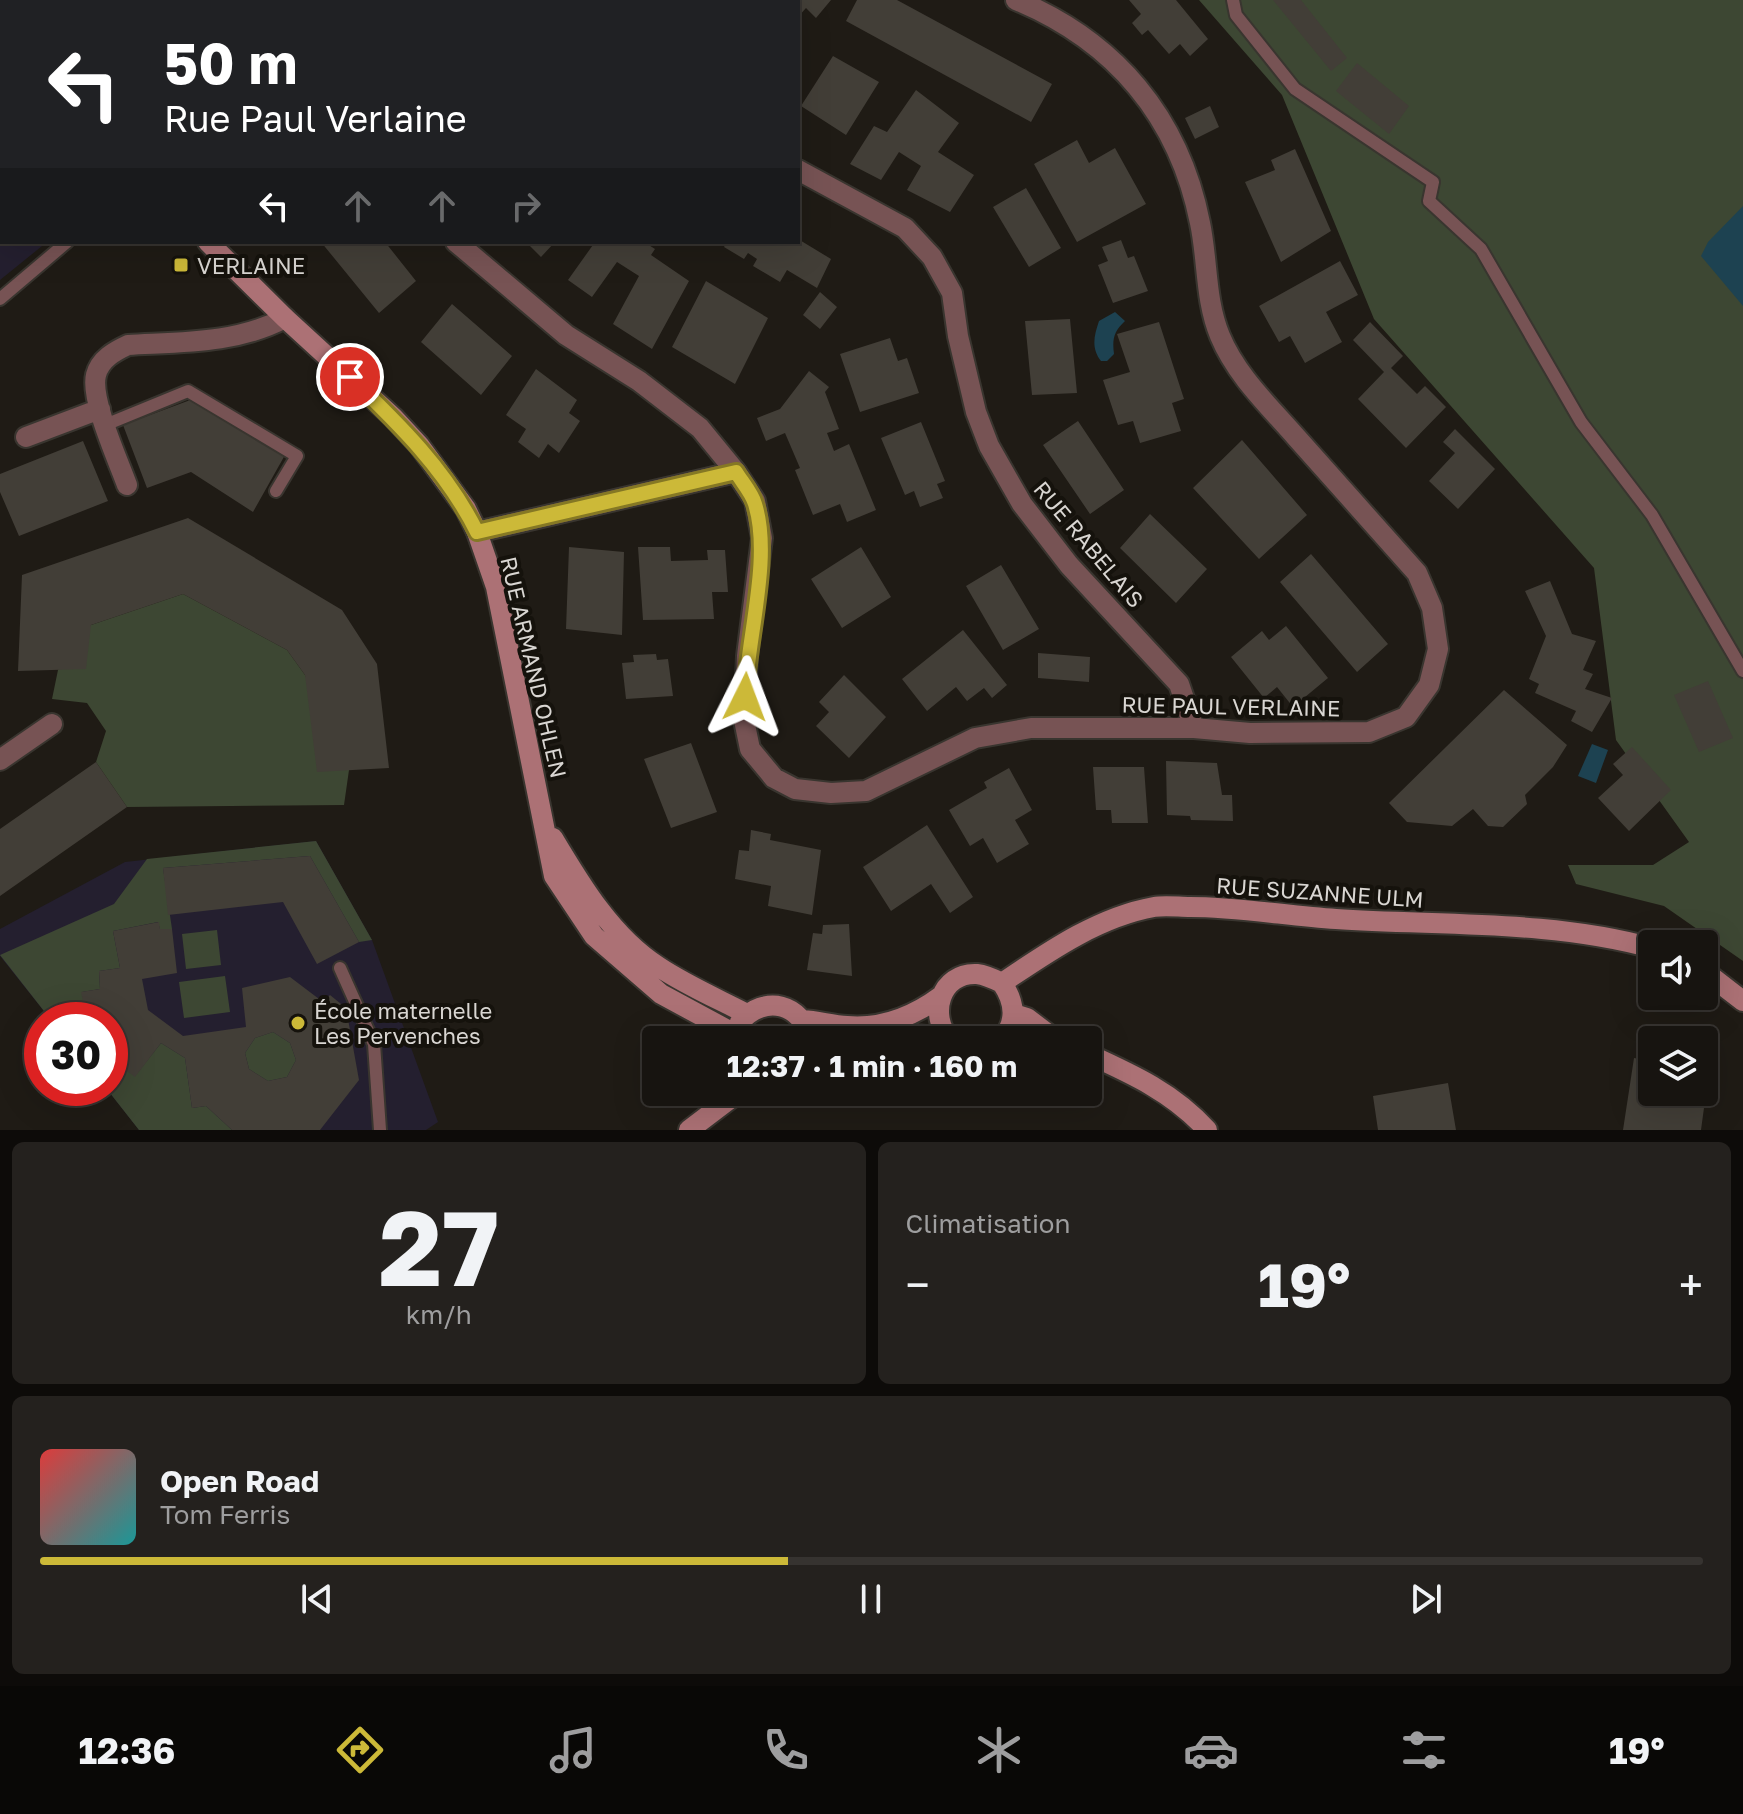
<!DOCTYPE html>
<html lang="fr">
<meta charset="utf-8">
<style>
:root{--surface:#171410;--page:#24211e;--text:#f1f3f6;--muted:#9e9e9f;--line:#363330;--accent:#ccb938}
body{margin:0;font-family:"Golos Text",sans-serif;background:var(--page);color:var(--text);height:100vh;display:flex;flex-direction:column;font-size:30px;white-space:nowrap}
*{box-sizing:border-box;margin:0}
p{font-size:26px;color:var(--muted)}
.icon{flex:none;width:44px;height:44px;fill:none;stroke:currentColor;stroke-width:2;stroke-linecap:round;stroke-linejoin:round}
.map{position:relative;height:1130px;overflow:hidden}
.panel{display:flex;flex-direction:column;gap:12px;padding:12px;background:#0d0b09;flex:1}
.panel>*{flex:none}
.banner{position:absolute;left:0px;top:0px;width:800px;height:244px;box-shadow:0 8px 32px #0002,0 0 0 2px var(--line);background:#202124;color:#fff;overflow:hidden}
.fabs{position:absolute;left:1638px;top:930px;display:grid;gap:16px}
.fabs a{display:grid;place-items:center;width:80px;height:80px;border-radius:8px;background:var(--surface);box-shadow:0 8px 32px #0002,0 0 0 2px var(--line);font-size:40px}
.speed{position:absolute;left:24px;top:1002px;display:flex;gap:16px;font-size:40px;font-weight:700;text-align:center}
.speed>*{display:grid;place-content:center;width:104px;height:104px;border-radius:50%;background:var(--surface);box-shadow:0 8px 32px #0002,0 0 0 2px var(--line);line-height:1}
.speed .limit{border:12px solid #d22;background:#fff;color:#111}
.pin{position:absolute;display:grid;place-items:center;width:68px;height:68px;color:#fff;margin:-34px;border:4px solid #fff;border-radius:50%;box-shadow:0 2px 8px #0007}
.me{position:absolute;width:88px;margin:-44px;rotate:3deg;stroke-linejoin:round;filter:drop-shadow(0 0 6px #0008)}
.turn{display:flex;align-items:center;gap:28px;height:168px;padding:0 32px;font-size:36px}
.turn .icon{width:104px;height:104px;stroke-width:2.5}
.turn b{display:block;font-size:56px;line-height:68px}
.lanes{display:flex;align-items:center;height:76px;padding:0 32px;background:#0003;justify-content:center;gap:40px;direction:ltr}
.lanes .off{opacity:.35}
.big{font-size:60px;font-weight:700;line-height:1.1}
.panel .widget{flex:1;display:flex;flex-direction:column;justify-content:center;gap:12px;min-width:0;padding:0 28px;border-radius:12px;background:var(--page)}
.panel .dial{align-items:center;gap:0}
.dial b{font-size:104px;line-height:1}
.song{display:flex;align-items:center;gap:24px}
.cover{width:96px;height:96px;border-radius:12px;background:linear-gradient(135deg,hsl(0 70% 55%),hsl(180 70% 35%))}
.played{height:8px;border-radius:4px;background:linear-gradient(90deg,var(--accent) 45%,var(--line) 45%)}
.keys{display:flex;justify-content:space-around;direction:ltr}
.heat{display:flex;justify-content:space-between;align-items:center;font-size:44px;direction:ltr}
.panel .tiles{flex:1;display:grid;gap:12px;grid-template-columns:1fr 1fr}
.widget:last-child{grid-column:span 2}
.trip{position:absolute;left:642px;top:1026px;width:460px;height:80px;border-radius:8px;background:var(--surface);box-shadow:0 8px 32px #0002,0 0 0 2px var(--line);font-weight:700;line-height:80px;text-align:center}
.tab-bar{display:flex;height:128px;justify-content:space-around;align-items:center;background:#090806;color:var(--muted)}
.tab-bar .icon{width:56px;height:56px}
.tab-bar .active{color:var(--accent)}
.tab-bar b{font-size:36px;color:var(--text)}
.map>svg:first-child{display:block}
</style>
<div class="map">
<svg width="1743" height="1130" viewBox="0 0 1743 1130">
<rect width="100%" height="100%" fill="#1f1b15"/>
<path fill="#241f2f" d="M0 91 2 242H47L0 280Z
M316 841 372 940 438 1122 426 1130H139L106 1088H110V1020H51L0 956V929L125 862Z"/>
<path fill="#3d4733" d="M1199 0H1743V961L1664 906 1576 884 1568 865H1653L1689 842 1616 740 1594 568 1374 319 1282 95Z
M183 594 287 650 305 675 349 770 344 805 127 807 96 762 106 731 87 703 52 699 58 670 91 625Z
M316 841 372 940 359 942 310 856 163 868 172 929H160L158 922 113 931 120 968 99 971 100 989 82 992 87 1020H51L0 955 114 904 147 859Z
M217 930 221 965 186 969 182 934Z
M225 976 230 1012 184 1018 179 982Z
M273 1032 290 1043 296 1060 287 1077 268 1081 249 1069 245 1053 255 1038Z
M161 1043 185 1058 192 1108 206 1106 232 1130H139L106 1088H110V1057L135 1076Z"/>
<path fill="#1d4251" d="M1743 206V306L1701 256 1708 242Z
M1115 312 1125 321C1114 331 1112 339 1114 354L1107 361H1101C1091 348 1094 336 1099 321Z
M1592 744 1608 750 1596 783 1578 776Z"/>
<path fill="#423e37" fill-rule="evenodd" d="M798 0H831L816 18 806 8 798 17Z
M857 0H897L1052 84 1031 122 846 21Z
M1129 0H1176L1208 39 1190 56 1180 44 1169 54 1148 30 1142 35 1132 23 1141 14Z
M1273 0H1301L1347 58 1331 71Z
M833 56 879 82 846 135 801 106Z
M1357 63 1409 106 1389 134 1336 91Z
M916 90 959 123 938 152 974 175 950 212 907 190 921 166 899 152 881 180 850 164 874 126 887 132Z
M1210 106 1219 127 1195 139 1185 118Z
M1077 140 1089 163 1115 148 1146 204 1077 242 1034 164Z
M1295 149 1331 231 1281 262 1245 182 1275 170 1271 160Z
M1026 188 1061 248 1029 267 993 207Z
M798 239 831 259 817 288 787 270 780 282 753 266 757 259 748 253 744 259 724 247 727 242H798Z
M1121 240 1128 258 1134 256 1148 291 1113 303 1098 265 1108 261 1102 247Z
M321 242H385L416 281 379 313Z
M526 242H555L541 257Z
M595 242H644L655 249 651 255 689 281 652 349 613 324 639 276 617 262 592 297 568 280Z
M1340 261 1358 295 1326 312 1342 342 1305 363 1290 336 1279 342 1259 306Z
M706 281 768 318 735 384 672 347Z
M820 292 837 307 820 329 803 315Z
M452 304 512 356 481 395 421 342Z
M1070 319 1077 393 1032 395 1025 321Z
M1159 322 1184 399 1172 403 1181 431 1140 443 1133 421 1118 425 1103 380 1130 372 1117 334Z
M1370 322 1403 356 1391 368 1417 394 1425 386 1446 407 1406 448 1358 399 1384 372 1353 340Z
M890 338 898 361 907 358 919 393 860 412 840 354Z
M536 369 577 400 569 413 580 421 559 453 548 444 539 458 518 442 526 429 506 415Z
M809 371 829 387 825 392 839 429 827 433 834 451 849 444 876 510 847 522 840 504 813 515 795 470 800 468 785 433 766 441 757 418 780 409Z
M193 399 285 455 253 512 191 472 147 488 123 425Z
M1078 421 1124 490 1090 514 1043 445Z
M921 422 945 481 937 484 943 498 920 507 914 491 905 495 881 438Z
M1455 429 1495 469 1458 509 1429 481 1455 453 1443 442Z
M1242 440 1307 515 1259 559 1193 488Z
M83 441 108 501 19 536 0 492V474Z
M1150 514 1207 569 1176 603 1120 548Z
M188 518 342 610 377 664 389 768 317 772 305 675 287 650 183 594 91 625 86 669 18 671 22 575Z
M569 547 624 552 622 635 566 629Z
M638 547H670L671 561 708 560 707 550H725L728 592H712L714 619 643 620Z
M861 547 891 597 842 628 811 579Z
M1311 554 1388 644 1357 672 1280 582Z
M1001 565 1039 629 1003 650 966 586Z
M1550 581 1572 634 1596 641 1583 670 1593 674 1585 689 1612 698 1592 732 1571 721 1576 711 1535 693 1539 684 1529 679 1546 636 1525 591Z
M1286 626 1328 678 1293 707 1277 687 1264 698 1231 657 1262 631 1269 640Z
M963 630 1007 685 992 698 984 688 967 701 956 687 927 711 902 679Z
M1038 653 1090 657 1089 682 1038 678Z
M656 654 657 660 668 659 673 696 626 699 622 663 634 662 633 655Z
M844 675 886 717 849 758 816 726 829 712 819 702Z
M1708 681 1733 738 1699 752 1674 695Z
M1504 690 1567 745 1553 767 1525 795 1527 804 1503 827 1488 826 1473 809 1452 826 1407 822 1389 803Z
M691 743 717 812 671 828 644 759Z
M1632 747 1671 790 1629 831 1598 798 1623 775 1613 764Z
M1166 761 1217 763 1222 795H1232L1233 821 1191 820 1190 816 1167 815Z
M96 762 127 807 0 896V829Z
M1093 767H1144L1148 823H1112L1111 810H1096Z
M1009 768 1032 810 1015 820 1029 844 997 863 983 838 970 846 949 810 987 788 984 782Z
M927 825 973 897 950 913 931 884 891 911 863 867Z
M751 830 771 834 770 840 821 850 812 915 768 906 771 886 735 879 739 850 749 851Z
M310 856 359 942 317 964 283 902 168 915 163 868Z
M159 922 160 929H172L177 973 142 979 148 1010 183 1036 246 1027 242 988 290 977 323 1002 330 995 346 1008 359 1080 320 1130H232L206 1106 192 1108 185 1058 161 1043 135 1077 110 1058V1020H87L81 992 100 989 99 971 120 968 113 931ZM273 1032 290 1043 296 1060 287 1077 268 1081 249 1069 245 1053 255 1038Z
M849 924 852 976 807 970 813 933 822 934 823 925Z
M1634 1058 1652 1061V1092H1704V1070L1709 1071 1701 1130H1623Z
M1448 1083 1456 1130H1378L1373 1096Z"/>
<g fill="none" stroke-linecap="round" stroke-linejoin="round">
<defs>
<path id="service" d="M1233 0 1236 15 1295 89 1433 182 1429 201 1481 249 1581 422 1652 515 1743 671
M0 17 2 21
M0 299 67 242
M105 425 188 391 297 456 276 491
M340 968 374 1044 380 1130"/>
<path id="minor" d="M317 0V2
M585 0 586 2
M798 170 905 228 932 257 952 293 958 336 976 412 989 446 1022 504 1069 565 1179 684 1194 728
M456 242 566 335 639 381 700 428 736 472
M26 437 100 409
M127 485C118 460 90 399 96 375 100 359 115 351 128 345 181 342 236 344 285 318
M477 532 736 472 755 501 762 538 747 656 744 720 750 749 774 778 795 789 831 793 866 791 975 738 1031 728H1194L1250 733 1369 732 1406 717 1429 685 1438 649 1432 608 1417 573C1377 528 1336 482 1296 437 1269 406 1236 375 1220 336 1205 300 1208 261 1200 223 1179 117 1115 41 1016 0
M0 760 52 724"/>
<path id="secondary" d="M63 0 64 2
M208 242 285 318 393 417 419 445 466 509 477 532 496 587 554 876 594 936 661 994 735 1034
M553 838C581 885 612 937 659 967 686 985 718 999 747 1014
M1704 971 1743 1001
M1002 983C1048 952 1098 917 1154 907 1165 905 1179 907 1190 907 1239 907 1288 916 1336 919 1441 926 1551 920 1652 948
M1014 1014 1027 1018 1056 1040
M803 1020C818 1021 832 1025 847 1026 881 1029 914 1016 941 996
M740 1022C764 994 803 1003 810 1040
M868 1040 904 1034 947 1038
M950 1040C928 1016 940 972 977 974 986 975 994 979 1002 983 1015 1002 1018 1022 1001 1040
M1088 1054C1132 1074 1174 1093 1207 1130
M689 1130 739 1092"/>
</defs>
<use href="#service" stroke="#39352f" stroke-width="16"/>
<use href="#minor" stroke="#39352f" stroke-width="24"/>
<use href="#secondary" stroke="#39352f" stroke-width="24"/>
<use href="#service" stroke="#775354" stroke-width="12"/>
<use href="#minor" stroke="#775354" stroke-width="20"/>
<use href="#secondary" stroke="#ac7175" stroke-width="20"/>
</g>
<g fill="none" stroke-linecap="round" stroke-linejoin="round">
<defs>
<path id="route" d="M350 377C399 424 446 470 477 532L736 472C742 482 752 493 755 504 772 558 747 639 745 697"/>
</defs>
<use href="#route" stroke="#857824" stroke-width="20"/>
<use href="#route" stroke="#ccb938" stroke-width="14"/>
</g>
<g fill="#ccb938" stroke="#15120c" stroke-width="3">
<rect x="173" y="257" width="16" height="16" rx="4"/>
<circle cx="298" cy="1023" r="8"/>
</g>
<g text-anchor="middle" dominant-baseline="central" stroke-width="8" stroke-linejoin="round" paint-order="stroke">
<g font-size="22" fill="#d9d6d2" stroke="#15120c" text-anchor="start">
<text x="197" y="265">VERLAINE</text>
<text x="314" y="1010">École maternelle<tspan x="314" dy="25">Les Pervenches</tspan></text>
</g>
<g font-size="22" fill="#d9d6d2" stroke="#15120c">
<text transform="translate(1089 544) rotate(50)">RUE RABELAIS</text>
<text transform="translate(534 667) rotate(77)">RUE ARMAND OHLEN</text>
<text transform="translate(1231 706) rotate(1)">RUE PAUL VERLAINE</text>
<text transform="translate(1320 892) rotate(4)">RUE SUZANNE ULM</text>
</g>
</g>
</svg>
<div class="fabs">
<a><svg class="icon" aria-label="sound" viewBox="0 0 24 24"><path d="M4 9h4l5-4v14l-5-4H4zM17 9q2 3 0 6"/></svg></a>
<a><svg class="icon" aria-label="layers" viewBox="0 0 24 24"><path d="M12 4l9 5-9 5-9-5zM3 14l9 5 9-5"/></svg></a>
</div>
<div class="speed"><div class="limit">30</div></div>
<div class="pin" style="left:350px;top:377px;background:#d93025"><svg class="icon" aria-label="arrive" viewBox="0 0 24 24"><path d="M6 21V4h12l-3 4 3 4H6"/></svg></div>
<svg class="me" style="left:745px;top:697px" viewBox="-20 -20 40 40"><path d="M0-17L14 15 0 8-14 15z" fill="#ccb938" stroke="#fff" stroke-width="4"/></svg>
<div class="trip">12:37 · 1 min · 160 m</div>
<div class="banner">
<div class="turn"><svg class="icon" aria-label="left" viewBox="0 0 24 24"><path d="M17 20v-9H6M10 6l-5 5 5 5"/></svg><div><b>50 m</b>Rue Paul Verlaine</div></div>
<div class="lanes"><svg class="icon" aria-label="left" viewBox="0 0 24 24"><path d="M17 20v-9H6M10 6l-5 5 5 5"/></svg><svg class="icon off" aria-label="ahead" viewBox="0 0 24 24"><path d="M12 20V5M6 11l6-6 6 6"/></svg><svg class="icon off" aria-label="ahead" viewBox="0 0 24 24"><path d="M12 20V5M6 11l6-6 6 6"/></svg><svg class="icon off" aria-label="right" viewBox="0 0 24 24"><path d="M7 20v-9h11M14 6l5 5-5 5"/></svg></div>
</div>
</div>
<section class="panel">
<div class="tiles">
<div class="widget dial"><b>27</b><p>km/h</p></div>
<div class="widget"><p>Climatisation</p>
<div class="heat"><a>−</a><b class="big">19°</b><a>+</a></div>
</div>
<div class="widget">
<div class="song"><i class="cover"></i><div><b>Open Road</b><p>Tom Ferris</p></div></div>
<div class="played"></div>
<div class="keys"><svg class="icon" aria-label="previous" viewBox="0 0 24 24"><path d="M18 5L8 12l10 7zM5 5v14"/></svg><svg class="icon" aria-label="pause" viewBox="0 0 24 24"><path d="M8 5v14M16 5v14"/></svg><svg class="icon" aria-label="next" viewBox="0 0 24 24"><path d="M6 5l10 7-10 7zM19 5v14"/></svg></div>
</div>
</div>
</section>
<nav class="tab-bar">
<b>12:36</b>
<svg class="icon active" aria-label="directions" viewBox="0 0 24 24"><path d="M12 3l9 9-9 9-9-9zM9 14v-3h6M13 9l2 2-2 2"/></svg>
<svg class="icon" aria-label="music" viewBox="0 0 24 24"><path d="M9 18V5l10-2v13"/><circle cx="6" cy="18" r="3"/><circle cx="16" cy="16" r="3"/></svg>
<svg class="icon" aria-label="phone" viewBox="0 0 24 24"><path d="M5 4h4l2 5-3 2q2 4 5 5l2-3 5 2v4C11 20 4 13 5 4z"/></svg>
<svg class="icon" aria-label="climate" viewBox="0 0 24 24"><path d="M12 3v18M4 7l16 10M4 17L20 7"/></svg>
<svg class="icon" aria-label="car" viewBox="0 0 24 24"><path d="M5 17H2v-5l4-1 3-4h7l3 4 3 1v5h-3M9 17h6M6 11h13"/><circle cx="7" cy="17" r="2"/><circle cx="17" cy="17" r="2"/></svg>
<svg class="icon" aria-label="filters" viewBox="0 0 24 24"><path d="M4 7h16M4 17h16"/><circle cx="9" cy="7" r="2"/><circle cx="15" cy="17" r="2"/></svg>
<b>19°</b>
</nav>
